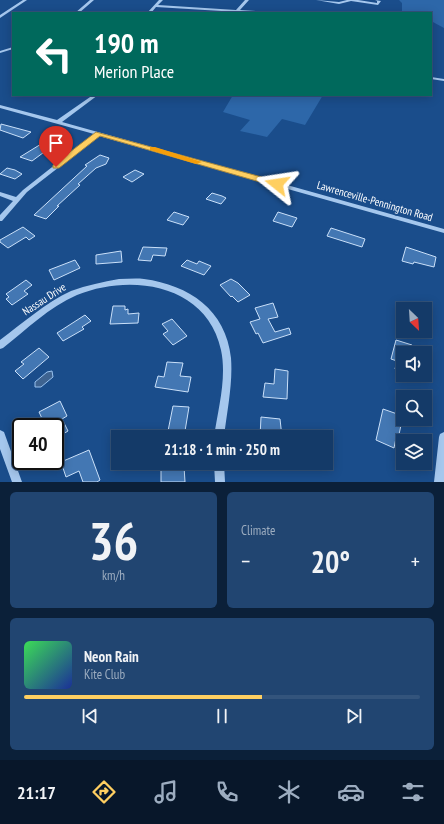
<!DOCTYPE html>
<meta charset="utf-8">
<style>
:root{--surface:#143a68;--page:#214571;--text:#f1f3f6;--muted:#9dadc0;--line:#33547c;--accent:#ffcf61}
body{margin:0;font-family:"PT Sans Narrow",sans-serif;background:var(--page);color:var(--text);height:100vh;display:flex;flex-direction:column;font-size:15px;white-space:nowrap}
*{box-sizing:border-box;margin:0}
p{font-size:13px;color:var(--muted)}
.icon{flex:none;width:22px;height:22px;fill:none;stroke:currentColor;stroke-width:2;stroke-linecap:round;stroke-linejoin:round}
.map{position:relative;height:482px;overflow:hidden}
.side{display:flex;flex-direction:column;gap:10px;padding:10px;background:#0b2039;flex:1}
.side>*{flex:none}
.banner{position:absolute;left:12px;top:12px;width:420px;height:84px;border-radius:0px;box-shadow:0 2px 10px #0003,0 0 0 1px var(--line);background:#00695c;color:#fff;overflow:hidden}
.needle{width:26px;rotate:155deg}
.fabs{position:absolute;left:396px;top:302px;display:grid;gap:8px}
.fabs a{display:grid;place-items:center;width:36px;height:36px;border-radius:0px;background:var(--surface);box-shadow:0 2px 10px #0003,0 0 0 1px var(--line);font-size:20px}
.speed{position:absolute;left:12px;top:418px;display:flex;gap:8px;font-size:20px;font-weight:700;text-align:center}
.speed>*{display:grid;place-content:center;width:52px;height:52px;border-radius:50%;background:var(--surface);box-shadow:0 2px 10px #0003,0 0 0 1px var(--line);line-height:1}
.speed .limit{border:2px solid #111;border-radius:6px;background:#fff;color:#111}
.pin{position:absolute;display:grid;place-items:center;width:34px;height:34px;color:#fff;margin:-41px -17px;border-radius:50% 50% 50% 0;rotate:-45deg;box-shadow:0 0 4px #0007}
.pin .icon{rotate:45deg}
.me{position:absolute;width:44px;margin:-22px;rotate:285deg;stroke-linejoin:round;filter:drop-shadow(0 0 3px #0008)}
.turn{display:flex;align-items:center;gap:14px;height:84px;padding:0 16px;font-size:18px}
.turn .icon{width:52px;height:52px;stroke-width:2.5}
.turn b{display:block;font-size:28px;line-height:34px}
.big{font-size:30px;font-weight:800;line-height:1.1}
.side .widget{flex:1;display:flex;flex-direction:column;justify-content:center;gap:6px;min-width:0;padding:0 14px;border-radius:6px;background:var(--page)}
.side .dial{align-items:center;gap:0}
.dial b{font-size:52px;line-height:1}
.song{display:flex;align-items:center;gap:12px}
.cover{width:48px;height:48px;border-radius:6px;background:linear-gradient(135deg,hsl(130 70% 55%),hsl(230 70% 35%))}
.played{height:4px;border-radius:2px;background:linear-gradient(90deg,var(--accent) 60%,var(--line) 60%)}
.keys{display:flex;justify-content:space-around;direction:ltr}
.heat{display:flex;justify-content:space-between;align-items:center;font-size:22px;direction:ltr}
.side .tiles{flex:1;display:grid;gap:10px;grid-template-columns:1fr 1fr}
.widget:last-child{grid-column:span 2}
.trip{position:absolute;left:111px;top:430px;width:222px;height:40px;border-radius:0px;background:var(--surface);box-shadow:0 2px 10px #0003,0 0 0 1px var(--line);font-weight:800;line-height:40px;text-align:center}
.tab-bar{display:flex;height:64px;justify-content:space-around;align-items:center;background:#08172a;color:var(--muted)}
.tab-bar .icon{width:28px;height:28px}
.tab-bar .active{color:var(--accent)}
.tab-bar b{font-size:18px;color:var(--text)}
.map>svg:first-child{display:block}
</style>
<div class="map">
<svg width="444" height="482" viewBox="0 0 444 482">
<rect width="100%" height="100%" fill="#1a4d8b"/>
<path fill="#2d67a9" d="M399 0H444V28L431 21V13H394L402 11V3Z
M233 95H323L305 125 282 119 267 137 240 131 250 120 223 112Z"/>
<path fill="#3e6390" stroke="#98c2ef" d="M52 371 53 377 41 387H35V382L47 372Z"/>
<path fill="#4377b3" stroke="#cae0f9" d="M1 124 31 132 23 138 0 130Z
M46 141 55 144 32 161 20 157Z
M100 155 109 158 106 164 96 168 78 184 80 185 57 206H59L46 219 34 215 87 166 85 165Z
M7 168 15 170 22 174 15 179 0 174Z
M135 170 144 174 132 182 123 177Z
M212 193 222 196 226 198 221 204 206 199Z
M174 212 189 217 183 225 167 220Z
M278 212 297 218 292 227 273 221Z
M23 227 35 236 29 240 26 237 8 248 0 242V240Z
M331 228 365 239 362 247 327 236Z
M143 247 167 248 165 256 153 255 151 261 138 260Z
M406 247 436 257 434 267 414 262 413 264 402 261Z
M121 251 122 262 96 264V255Z
M75 260 80 268 54 280 49 270Z
M187 260 197 264 199 261 211 266 204 275 181 266Z
M231 279 238 283 250 295 238 302 232 296 231 297 220 285Z
M26 280 32 285 24 291 28 294 12 305 6 299 9 297 6 294Z
M273 303 278 317 268 319 275 332 289 328 291 334 263 343 258 333 256 334 250 322 260 319 255 308Z
M113 306H125V310L128 309V314L139 313 138 323 110 324Z
M85 315 91 321 82 327 84 329 63 341 57 333Z
M172 319 187 336 173 345 163 334 168 331 162 324Z
M396 340 412 345 410 353H403V372L395 369 397 361 391 359Z
M39 348 49 357 23 379 15 371 24 364 21 362Z
M167 362 183 363 180 376 191 377 188 392 155 387 158 376 164 377Z
M275 369 288 371 287 399 263 397 265 383 274 384Z
M60 401 67 416 62 419 68 431 55 439V427H46L39 412Z
M173 406 189 407 184 437H171L172 431H168Z
M383 409 403 416 398 439 396 438 394 448 376 440Z
M261 417 280 419 282 437H260Z
M89 450 100 480 97 482H83L79 471 66 477 61 462Z
M184 466 185 482H161V469Z"/>
<g fill="none" stroke-linecap="round" stroke-linejoin="round">
<path fill="#a5c7ed" fill-rule="evenodd" d="M23 0H27L0 18V15Z
M90 0H94L79 13H75Z
M159 0H163L158 5 236 10 245 0H249L240 10 272 12 274 13H254L156 7 151 13H147Z
M316 0 339 2 347 0H358L377 3V1L375 0 381 1 378 5 351 1 339 4Z
M13 47V49L0 53V51Z
M431 77 444 79V81L431 79Z
M93 95H98L62 122 444 229V233L99 136 27 192 2 221H0V215L13 201 0 196V192L16 197 23 190 94 134 0 108V105L57 120Z
M119 279C127 279 136 278 144 279 189 285 226 310 231 358 233 384 227 411 224 437H214C218 409 227 378 221 350 207 284 131 273 77 295 49 307 27 329 3 348L0 349V340C23 323 45 303 71 291 87 285 103 282 119 279Z
M0 430 4 432 22 482H12L0 449Z
M444 432V482H434L439 437 440 434Z
M214 463H224L225 482H215Z"/>
</g>
<path fill="#ffcf61" stroke="#a6873f" d="M96 132 280 182 281 184 274 186 100 136 59 168H53V165Z"/>
<path fill="#f59e0b" d="M150 147H155L202 162 196 164 150 150Z"/>
<g text-anchor="middle" dominant-baseline="central" stroke-width="4" stroke-linejoin="round" paint-order="stroke">
<g font-size="11" fill="#fff" stroke="#1a4d8b">
<text transform="translate(375 201) rotate(16)">Lawrenceville-Pennington Road</text>
<text transform="translate(44 299) rotate(-33)">Nassau Drive</text>
</g>
</g>
</svg>
<div class="fabs">
<a><svg class="needle" viewBox="-14 -14 28 28"><path d="M0-13l5 13h-10z" fill="#e53935"/><path d="M0 13l5-13h-10z" fill="#9dadc0"/></svg></a>
<a><svg class="icon" aria-label="sound" viewBox="0 0 24 24"><path d="M4 9h4l5-4v14l-5-4H4zM17 9q2 3 0 6"/></svg></a>
<a><svg class="icon" aria-label="search" viewBox="0 0 24 24"><circle cx="10" cy="10" r="6"/><path d="M15 15l6 6"/></svg></a>
<a><svg class="icon" aria-label="layers" viewBox="0 0 24 24"><path d="M12 4l9 5-9 5-9-5zM3 14l9 5 9-5"/></svg></a>
</div>
<div class="speed"><div class="limit">40</div></div>
<div class="pin" style="left:56px;top:167px;background:#d93025"><svg class="icon" aria-label="arrive" viewBox="0 0 24 24"><path d="M6 21V4h12l-3 4 3 4H6"/></svg></div>
<svg class="me" style="left:277px;top:184px" viewBox="-20 -20 40 40"><path d="M0-17L14 15 0 8-14 15z" fill="#ffcf61" stroke="#fff" stroke-width="4"/></svg>
<div class="trip">21:18 · 1 min · 250 m</div>
<div class="banner">
<div class="turn"><svg class="icon" aria-label="left" viewBox="0 0 24 24"><path d="M17 20v-9H6M10 6l-5 5 5 5"/></svg><div><b>190 m</b>Merion Place</div></div>
</div>
</div>
<section class="side">
<div class="tiles">
<div class="widget dial"><b>36</b><p>km/h</p></div>
<div class="widget"><p>Climate</p>
<div class="heat"><a>−</a><b class="big">20°</b><a>+</a></div>
</div>
<div class="widget">
<div class="song"><i class="cover"></i><div><b>Neon Rain</b><p>Kite Club</p></div></div>
<div class="played"></div>
<div class="keys"><svg class="icon" aria-label="previous" viewBox="0 0 24 24"><path d="M18 5L8 12l10 7zM5 5v14"/></svg><svg class="icon" aria-label="pause" viewBox="0 0 24 24"><path d="M8 5v14M16 5v14"/></svg><svg class="icon" aria-label="next" viewBox="0 0 24 24"><path d="M6 5l10 7-10 7zM19 5v14"/></svg></div>
</div>
</div>
</section>
<nav class="tab-bar">
<b>21:17</b>
<svg class="icon active" aria-label="directions" viewBox="0 0 24 24"><path d="M12 3l9 9-9 9-9-9zM9 14v-3h6M13 9l2 2-2 2"/></svg>
<svg class="icon" aria-label="music" viewBox="0 0 24 24"><path d="M9 18V5l10-2v13"/><circle cx="6" cy="18" r="3"/><circle cx="16" cy="16" r="3"/></svg>
<svg class="icon" aria-label="phone" viewBox="0 0 24 24"><path d="M5 4h4l2 5-3 2q2 4 5 5l2-3 5 2v4C11 20 4 13 5 4z"/></svg>
<svg class="icon" aria-label="climate" viewBox="0 0 24 24"><path d="M12 3v18M4 7l16 10M4 17L20 7"/></svg>
<svg class="icon" aria-label="car" viewBox="0 0 24 24"><path d="M5 17H2v-5l4-1 3-4h7l3 4 3 1v5h-3M9 17h6M6 11h13"/><circle cx="7" cy="17" r="2"/><circle cx="17" cy="17" r="2"/></svg>
<svg class="icon" aria-label="filters" viewBox="0 0 24 24"><path d="M4 7h16M4 17h16"/><circle cx="9" cy="7" r="2"/><circle cx="15" cy="17" r="2"/></svg>
</nav>
